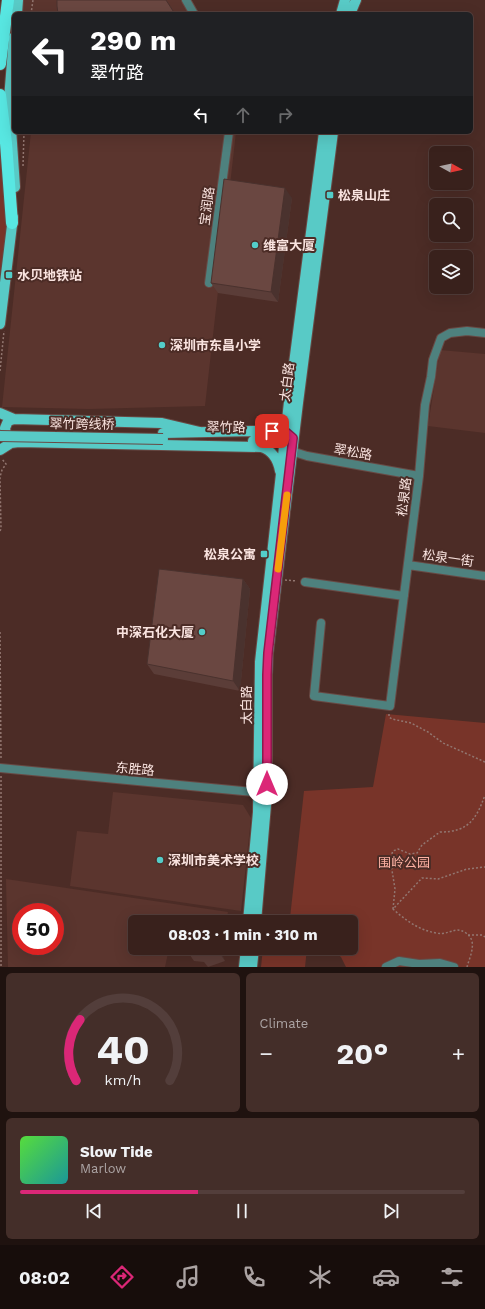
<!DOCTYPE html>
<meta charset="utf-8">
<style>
:root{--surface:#39211c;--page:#442e29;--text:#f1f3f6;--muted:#aba3a3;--line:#533e3b;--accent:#db2777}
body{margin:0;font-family:"Work Sans","Noto Sans SC",sans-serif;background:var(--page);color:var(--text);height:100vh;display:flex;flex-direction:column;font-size:15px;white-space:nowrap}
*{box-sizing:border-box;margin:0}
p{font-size:13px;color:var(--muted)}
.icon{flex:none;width:22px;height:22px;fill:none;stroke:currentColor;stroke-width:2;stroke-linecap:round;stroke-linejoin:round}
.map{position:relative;height:967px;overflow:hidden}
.drawer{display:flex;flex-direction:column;gap:6px;padding:6px;background:#1f120f;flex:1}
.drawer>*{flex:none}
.banner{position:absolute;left:12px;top:12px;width:461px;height:122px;border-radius:6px;box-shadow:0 4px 16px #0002,0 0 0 1px var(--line);background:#202124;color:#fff;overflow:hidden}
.needle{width:26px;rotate:98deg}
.tools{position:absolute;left:429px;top:146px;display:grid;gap:8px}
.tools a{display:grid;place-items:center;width:44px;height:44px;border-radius:6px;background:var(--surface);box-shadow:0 4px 16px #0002,0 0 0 1px var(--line);font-size:20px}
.speed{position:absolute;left:12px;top:903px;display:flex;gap:8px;font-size:20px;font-weight:700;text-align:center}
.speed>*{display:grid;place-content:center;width:52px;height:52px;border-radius:50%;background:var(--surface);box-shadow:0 4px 16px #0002,0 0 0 1px var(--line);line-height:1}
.speed .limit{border:6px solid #d22;background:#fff;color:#111}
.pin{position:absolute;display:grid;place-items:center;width:34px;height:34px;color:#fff;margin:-17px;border-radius:8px;box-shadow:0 2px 6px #0006}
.me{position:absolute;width:44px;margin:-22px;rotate:0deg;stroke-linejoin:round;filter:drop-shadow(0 0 3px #0008)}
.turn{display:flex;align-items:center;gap:14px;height:84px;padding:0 12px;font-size:18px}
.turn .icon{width:52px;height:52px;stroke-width:2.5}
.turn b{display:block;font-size:28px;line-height:34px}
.lanes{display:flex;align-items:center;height:38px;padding:0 12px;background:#0003;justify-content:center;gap:20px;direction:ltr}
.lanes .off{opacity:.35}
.big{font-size:30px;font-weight:700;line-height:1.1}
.drawer .tile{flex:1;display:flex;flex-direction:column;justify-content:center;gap:6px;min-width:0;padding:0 14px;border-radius:6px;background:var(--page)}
.drawer .dial{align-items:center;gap:0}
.dial svg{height:104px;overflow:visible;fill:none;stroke:var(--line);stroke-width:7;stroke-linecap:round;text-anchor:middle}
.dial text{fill:var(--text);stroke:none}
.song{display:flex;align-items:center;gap:12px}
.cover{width:48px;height:48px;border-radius:6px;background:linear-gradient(135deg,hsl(110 70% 55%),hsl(180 70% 35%))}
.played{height:4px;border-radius:2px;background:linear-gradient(90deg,var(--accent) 40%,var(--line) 40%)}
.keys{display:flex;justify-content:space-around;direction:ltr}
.heat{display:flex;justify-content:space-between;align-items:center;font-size:22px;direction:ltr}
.drawer .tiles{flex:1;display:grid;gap:6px;grid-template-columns:1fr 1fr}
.tile:last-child{grid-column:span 2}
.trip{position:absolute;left:128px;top:915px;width:230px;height:40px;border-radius:6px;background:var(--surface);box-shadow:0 4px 16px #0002,0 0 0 1px var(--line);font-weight:700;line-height:40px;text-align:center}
.dock{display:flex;height:64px;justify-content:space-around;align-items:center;background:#170d0b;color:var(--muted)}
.dock .icon{width:28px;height:28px}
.dock .selected{color:var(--accent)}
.dock b{font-size:18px;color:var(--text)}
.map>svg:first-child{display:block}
</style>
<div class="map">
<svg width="485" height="967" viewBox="0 0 485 967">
<rect width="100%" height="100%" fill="#4c2c26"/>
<path fill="#5b352e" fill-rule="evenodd" d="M19 0H186L194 14H18Z
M31 132H236L205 406 89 409 2 407Z
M440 350 485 354V433L428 426Z
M113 792 243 805 251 818 241 911 70 886 77 831 108 834Z
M6 879 228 912 226 922H135V948H169L165 967H8ZM21 912H55V946H21Z"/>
<path fill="#783429" d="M0 122 8 223 0 276Z
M386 714 485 723V967H346L341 957 329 948H351V922H265V918H290L304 791 373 787Z
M263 948H307L305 967H261Z"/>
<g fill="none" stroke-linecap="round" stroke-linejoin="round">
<defs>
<path id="minor" d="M186 0 194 14
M209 283 229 132
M288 450 307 456 419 476
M408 565 485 576
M305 582 404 596
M321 623 314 696 390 706 419 476 425 405 431 377 433 360 441 338 450 333 467 331 485 333
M0 768 264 793
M386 967 399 961 419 964 440 963 454 967"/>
<path id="major" d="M17 14 18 0
M341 14 345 0
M350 14 356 0
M14 37 9 99 15 187
M0 324 13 217
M0 413 14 419 162 423 200 432
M163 433 254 431H286L290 435
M12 441 6 435 5 428 8 421 14 419
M253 441 285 442 290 439
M0 450 11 443 19 442 261 447C272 450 278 460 280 471
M248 922 258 812 260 662 289 402 324 132
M256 922 267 793V675L268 653 298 403 333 132
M244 967 246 948
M252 967 254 948"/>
<path id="highway" d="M0 64 8 0
M0 95 6 143 12 223"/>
</defs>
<use href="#minor" stroke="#684944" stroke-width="10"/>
<use href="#major" stroke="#684944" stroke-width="12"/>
<use href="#highway" stroke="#684944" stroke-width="14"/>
<path stroke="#927670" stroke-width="1.5" stroke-dasharray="2 2" stroke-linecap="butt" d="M31 14 33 0
M23 166 24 132
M0 371 4 331
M0 531 1 529 0 477 2 470 6 464 2 459
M285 580 297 581
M0 632 1 760
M389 714V717L392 719 411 723 428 732 443 743 485 762
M1 776V967
M393 909 395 889 390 858 393 851 398 849 410 854 417 853 422 845 440 832C468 832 476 820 485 795
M468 935H482L485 937
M467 967C470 956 478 941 466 933 463 931 460 930 457 930 449 931 445 935 436 933 419 930 405 920 393 909L422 878 438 879 467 869 485 867"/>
<use href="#minor" stroke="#4e817e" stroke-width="8"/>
<use href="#major" stroke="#58cac6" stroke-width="10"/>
<use href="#highway" stroke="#58e7e2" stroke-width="12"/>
<defs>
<path id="major-bridge" d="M0 436 163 439"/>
</defs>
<use href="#major-bridge" stroke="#684944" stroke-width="12" stroke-linecap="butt"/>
<use href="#major-bridge" stroke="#58cac6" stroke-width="10"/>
</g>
<path fill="#5b3d38" d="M292 198 278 302 218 293 211 283Z
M243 579 250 589 240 691 154 674 147 664Z
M185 948H221V953L225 961 208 967 204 962 194 961Z"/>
<path fill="#4a322e" d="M285 188 292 198 278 302 271 292Z
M243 579 250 589 240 691 233 681Z
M216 948H221V953L225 961Z"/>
<path fill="#6a4741" stroke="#4a322e" d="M57 0H166L175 14H58L57 6Z
M224 179 285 188 271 292 211 283Z
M159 569 243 579 233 681 147 664Z
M202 920 205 922H196Z
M194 948H212L199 953Z"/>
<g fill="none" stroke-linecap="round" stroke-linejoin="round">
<defs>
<path id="route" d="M267 784V675L268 653 293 438 286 432 272 431"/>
</defs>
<use href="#route" stroke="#8e194d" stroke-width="10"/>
<use href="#route" stroke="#db2777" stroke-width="7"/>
<path stroke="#f59e0b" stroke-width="7" d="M278 569 287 495"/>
</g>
<g fill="#53cdc9" stroke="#4c2c26" stroke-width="1.5">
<rect x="326" y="191" width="8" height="8" rx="2"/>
<circle cx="255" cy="245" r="4"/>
<rect x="5" y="271" width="8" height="8" rx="2"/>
<circle cx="162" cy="345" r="4"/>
<rect x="260" y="550" width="8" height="8" rx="2"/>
<circle cx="202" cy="632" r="4"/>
<circle cx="160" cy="860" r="4"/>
</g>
<g text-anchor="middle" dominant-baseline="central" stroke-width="4" stroke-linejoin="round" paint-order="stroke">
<g font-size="13" font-weight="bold" fill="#f9e3df" stroke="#4c2c26" text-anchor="start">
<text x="338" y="195">松泉山庄</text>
<text x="263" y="245">维富大厦</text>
<text x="17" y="275">水贝地铁站</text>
<text x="170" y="345">深圳市东昌小学</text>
<text x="256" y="554" text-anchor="end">松泉公寓</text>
<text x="194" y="632" text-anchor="end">中深石化大厦</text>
<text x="168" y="860">深圳市美术学校</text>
</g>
<g font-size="13" fill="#f9e3df" stroke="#4c2c26">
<text transform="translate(207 206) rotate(-82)">宝润路</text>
<text transform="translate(287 382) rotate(-83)">太白路</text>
<text transform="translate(82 424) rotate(1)">翠竹跨线桥</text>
<text transform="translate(226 427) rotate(1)">翠竹路</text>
<text transform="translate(353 452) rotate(10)">翠松路</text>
<text transform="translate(404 497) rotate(-83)">松泉路</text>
<text transform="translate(448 558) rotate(8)">松泉一街</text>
<text transform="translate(246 705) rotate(-90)">太白路</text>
<text transform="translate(135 769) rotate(5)">东胜路</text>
</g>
<g font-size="13" fill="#fcb0a2" stroke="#4c2c26">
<text x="404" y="862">围岭公园</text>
</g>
</g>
</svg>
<div class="tools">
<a><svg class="needle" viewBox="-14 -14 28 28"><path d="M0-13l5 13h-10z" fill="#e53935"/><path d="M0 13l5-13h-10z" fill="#aba3a3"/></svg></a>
<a><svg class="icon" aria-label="search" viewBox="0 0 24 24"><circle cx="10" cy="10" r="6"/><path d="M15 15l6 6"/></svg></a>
<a><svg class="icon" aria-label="layers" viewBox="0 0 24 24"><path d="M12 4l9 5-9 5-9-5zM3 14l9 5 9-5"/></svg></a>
</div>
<div class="speed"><div class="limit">50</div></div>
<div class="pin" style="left:272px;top:431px;background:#d93025"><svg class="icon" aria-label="arrive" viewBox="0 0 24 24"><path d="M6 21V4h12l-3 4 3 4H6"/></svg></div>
<svg class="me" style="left:267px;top:784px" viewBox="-20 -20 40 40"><circle r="19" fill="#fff"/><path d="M0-13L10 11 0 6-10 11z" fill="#db2777"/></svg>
<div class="trip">08:03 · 1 min · 310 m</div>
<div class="banner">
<div class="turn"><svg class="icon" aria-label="left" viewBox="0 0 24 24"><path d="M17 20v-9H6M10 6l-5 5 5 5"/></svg><div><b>290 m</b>翠竹路</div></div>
<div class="lanes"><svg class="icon" aria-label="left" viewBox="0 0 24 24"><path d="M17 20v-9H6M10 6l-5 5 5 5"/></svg><svg class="icon off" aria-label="ahead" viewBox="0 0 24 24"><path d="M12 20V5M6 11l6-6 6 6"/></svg><svg class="icon off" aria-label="right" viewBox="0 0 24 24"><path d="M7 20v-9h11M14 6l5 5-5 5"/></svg></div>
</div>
</div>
<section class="drawer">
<div class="tiles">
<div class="tile dial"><svg viewBox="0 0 100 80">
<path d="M14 69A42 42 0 1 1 86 69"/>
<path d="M14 69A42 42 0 0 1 17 22" stroke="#db2777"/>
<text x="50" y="56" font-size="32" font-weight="700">40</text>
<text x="50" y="72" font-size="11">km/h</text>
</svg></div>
<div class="tile"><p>Climate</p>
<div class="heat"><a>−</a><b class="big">20°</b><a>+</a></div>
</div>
<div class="tile">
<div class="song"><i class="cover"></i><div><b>Slow Tide</b><p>Marlow</p></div></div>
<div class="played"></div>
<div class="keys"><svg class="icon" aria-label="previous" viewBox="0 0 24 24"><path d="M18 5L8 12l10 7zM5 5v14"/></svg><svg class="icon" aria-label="pause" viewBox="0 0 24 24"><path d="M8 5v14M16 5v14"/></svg><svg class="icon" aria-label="next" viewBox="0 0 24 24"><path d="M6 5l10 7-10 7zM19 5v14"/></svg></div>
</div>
</div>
</section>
<nav class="dock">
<b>08:02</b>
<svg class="icon selected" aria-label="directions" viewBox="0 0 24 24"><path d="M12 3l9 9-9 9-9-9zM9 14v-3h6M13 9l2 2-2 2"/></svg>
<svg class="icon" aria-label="music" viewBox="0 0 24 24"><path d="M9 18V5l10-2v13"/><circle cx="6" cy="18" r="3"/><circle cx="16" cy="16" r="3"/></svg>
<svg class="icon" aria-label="phone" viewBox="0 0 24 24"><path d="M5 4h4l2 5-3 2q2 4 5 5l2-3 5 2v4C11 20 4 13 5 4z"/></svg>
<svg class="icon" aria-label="climate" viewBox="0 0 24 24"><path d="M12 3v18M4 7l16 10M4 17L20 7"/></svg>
<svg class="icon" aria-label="car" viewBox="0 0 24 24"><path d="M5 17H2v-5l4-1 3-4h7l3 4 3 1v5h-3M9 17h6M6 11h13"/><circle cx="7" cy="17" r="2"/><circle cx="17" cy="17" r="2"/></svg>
<svg class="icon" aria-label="filters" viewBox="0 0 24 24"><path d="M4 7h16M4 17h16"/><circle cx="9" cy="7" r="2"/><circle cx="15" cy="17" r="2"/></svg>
</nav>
